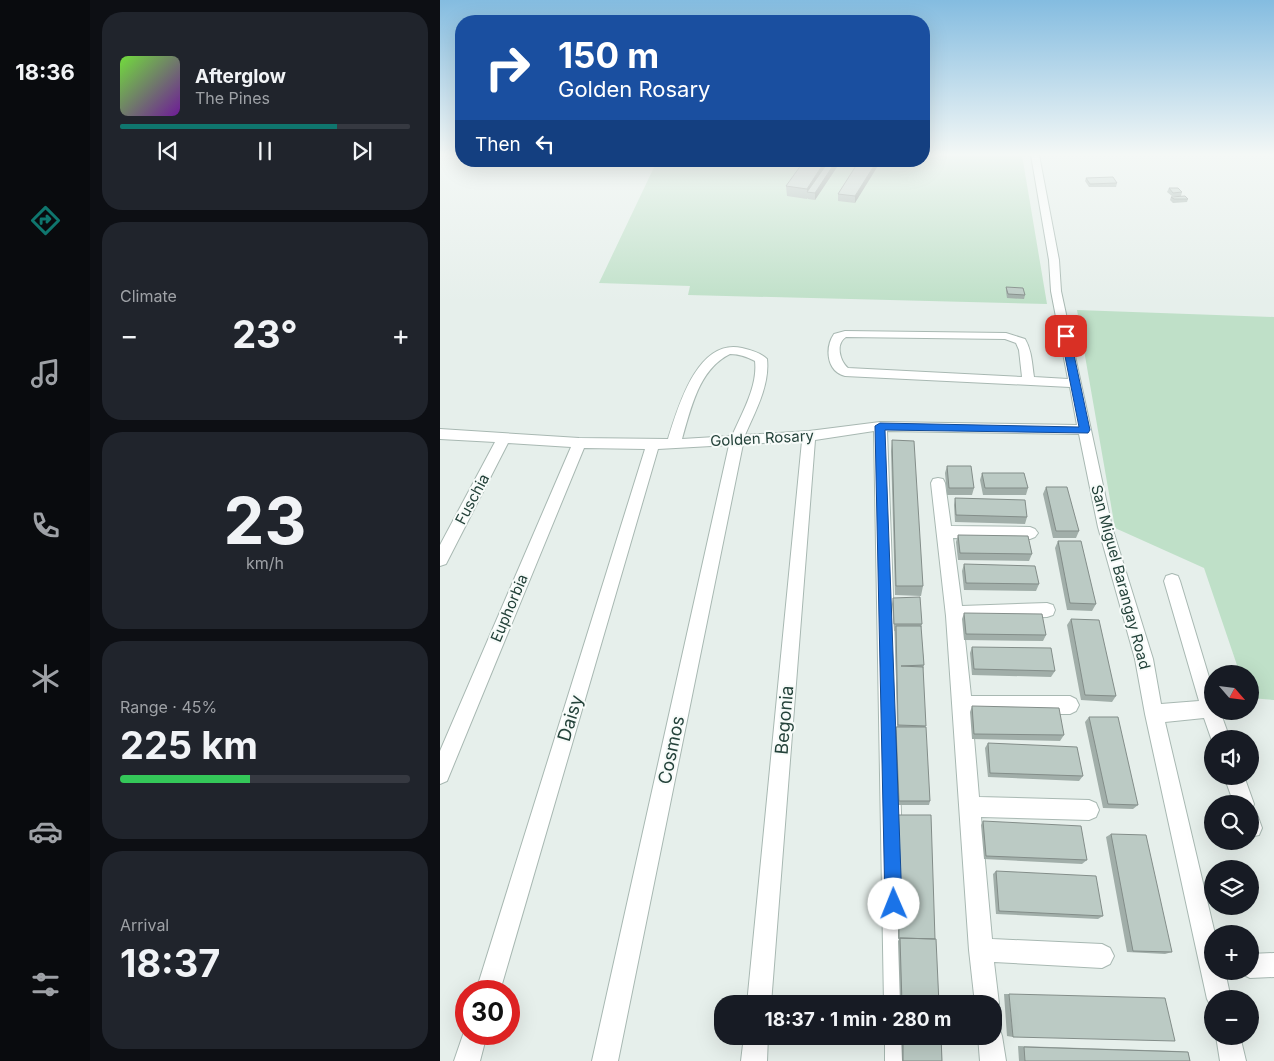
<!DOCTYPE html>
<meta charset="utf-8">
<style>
:root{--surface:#171b24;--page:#20242c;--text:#f1f3f6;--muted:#9ea1a6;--line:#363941;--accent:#0f766e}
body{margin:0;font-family:Inter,sans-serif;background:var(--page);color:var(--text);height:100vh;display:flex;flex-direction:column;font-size:19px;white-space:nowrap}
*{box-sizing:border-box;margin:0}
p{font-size:16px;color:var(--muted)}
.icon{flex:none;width:28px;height:28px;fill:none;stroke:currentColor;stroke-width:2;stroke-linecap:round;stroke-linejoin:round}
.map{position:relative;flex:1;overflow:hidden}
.sheet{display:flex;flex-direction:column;gap:12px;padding:12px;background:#0d0f14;width:350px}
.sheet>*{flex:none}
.banner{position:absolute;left:15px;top:15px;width:475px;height:152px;border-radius:20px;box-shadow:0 5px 20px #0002;background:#1a4fa0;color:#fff;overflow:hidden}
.needle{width:32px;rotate:118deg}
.buttons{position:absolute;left:764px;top:665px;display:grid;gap:10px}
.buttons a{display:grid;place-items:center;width:55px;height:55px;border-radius:50%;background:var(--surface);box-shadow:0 5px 20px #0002;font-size:25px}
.speed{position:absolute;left:15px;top:980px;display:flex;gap:10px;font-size:25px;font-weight:700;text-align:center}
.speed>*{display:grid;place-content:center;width:65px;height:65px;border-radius:50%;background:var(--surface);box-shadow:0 5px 20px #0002;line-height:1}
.speed .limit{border:8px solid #d22;background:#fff;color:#111}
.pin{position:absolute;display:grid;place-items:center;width:42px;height:42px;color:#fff;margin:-21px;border-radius:10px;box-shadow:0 2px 8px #0006}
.me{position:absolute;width:55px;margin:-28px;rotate:359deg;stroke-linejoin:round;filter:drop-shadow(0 0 4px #0008)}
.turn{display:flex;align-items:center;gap:18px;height:105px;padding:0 20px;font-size:22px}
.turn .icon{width:65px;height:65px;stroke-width:2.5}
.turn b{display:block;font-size:35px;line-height:42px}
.then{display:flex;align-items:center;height:48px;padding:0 20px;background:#0003;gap:10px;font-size:19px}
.big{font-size:38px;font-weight:700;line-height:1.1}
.sheet .widget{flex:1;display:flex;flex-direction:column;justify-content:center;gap:8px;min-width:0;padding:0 18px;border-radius:20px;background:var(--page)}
.sheet .dial{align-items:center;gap:0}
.dial b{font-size:65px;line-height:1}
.song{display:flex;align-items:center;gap:15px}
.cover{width:60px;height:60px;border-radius:8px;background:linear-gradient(135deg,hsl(100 70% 55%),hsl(280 70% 35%))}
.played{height:5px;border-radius:2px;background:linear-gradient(90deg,var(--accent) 75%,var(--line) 75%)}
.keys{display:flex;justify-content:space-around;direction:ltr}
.heat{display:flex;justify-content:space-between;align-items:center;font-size:28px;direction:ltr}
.charge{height:8px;border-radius:4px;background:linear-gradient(90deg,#34c759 45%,var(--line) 0)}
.trip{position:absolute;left:274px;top:995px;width:288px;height:50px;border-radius:20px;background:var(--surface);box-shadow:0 5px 20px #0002;font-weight:700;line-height:50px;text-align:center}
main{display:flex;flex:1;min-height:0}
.tab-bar{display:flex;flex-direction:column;width:90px;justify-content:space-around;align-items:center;background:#090b0e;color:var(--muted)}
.tab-bar .icon{width:35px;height:35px}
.tab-bar .current{color:var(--accent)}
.tab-bar b{font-size:22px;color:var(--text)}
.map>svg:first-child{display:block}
</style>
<main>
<nav class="tab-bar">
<b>18:36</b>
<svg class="icon current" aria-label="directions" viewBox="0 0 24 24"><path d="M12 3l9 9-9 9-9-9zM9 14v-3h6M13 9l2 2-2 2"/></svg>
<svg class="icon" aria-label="music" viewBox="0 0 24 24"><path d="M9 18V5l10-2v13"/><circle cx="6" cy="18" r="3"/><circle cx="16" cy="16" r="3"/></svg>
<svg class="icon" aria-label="phone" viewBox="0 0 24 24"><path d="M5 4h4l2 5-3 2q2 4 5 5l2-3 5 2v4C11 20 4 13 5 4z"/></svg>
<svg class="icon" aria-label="climate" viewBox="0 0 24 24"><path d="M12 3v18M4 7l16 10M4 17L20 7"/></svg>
<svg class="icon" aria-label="car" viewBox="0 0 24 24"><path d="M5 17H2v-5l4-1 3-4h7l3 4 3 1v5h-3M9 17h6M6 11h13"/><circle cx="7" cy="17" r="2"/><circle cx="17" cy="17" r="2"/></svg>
<svg class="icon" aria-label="filters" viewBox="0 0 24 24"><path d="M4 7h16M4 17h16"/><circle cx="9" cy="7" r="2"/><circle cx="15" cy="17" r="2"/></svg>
</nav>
<section class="sheet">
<div class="widget">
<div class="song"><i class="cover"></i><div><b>Afterglow</b><p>The Pines</p></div></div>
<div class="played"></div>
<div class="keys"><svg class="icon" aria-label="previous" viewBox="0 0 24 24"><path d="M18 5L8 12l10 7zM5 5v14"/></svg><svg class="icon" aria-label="pause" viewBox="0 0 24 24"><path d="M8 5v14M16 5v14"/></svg><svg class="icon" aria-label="next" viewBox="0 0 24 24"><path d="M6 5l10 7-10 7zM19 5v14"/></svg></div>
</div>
<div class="widget"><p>Climate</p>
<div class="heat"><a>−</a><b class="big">23°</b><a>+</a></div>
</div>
<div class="widget dial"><b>23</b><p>km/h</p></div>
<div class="widget"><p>Range · 45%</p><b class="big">225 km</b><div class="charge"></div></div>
<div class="widget"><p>Arrival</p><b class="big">18:37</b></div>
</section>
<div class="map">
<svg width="834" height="1061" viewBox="0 0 834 1061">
<rect width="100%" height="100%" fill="#e6efeb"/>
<path fill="#bfe0c8" d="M484 155H582L607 304 248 295 250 286 159 283 217 161H484Z
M637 310 834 317V700L810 698V674H800L764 568 675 528Z"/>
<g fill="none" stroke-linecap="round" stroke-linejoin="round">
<defs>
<path id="minor" d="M591 155H599L619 260 621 291 672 527 713 659 721 704 759 701 724 581 726 576 732 574 738 576 740 581 772 687V711H780L790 739H772V741L764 718 725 722 775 934H772V971H785L791 999H772V1008L767 999 705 714 695 659 658 527 639 434 447 431 468 1004H444L434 431 375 440 331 1004H307L362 441 303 444 178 1061H152L289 445 218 449 60 991H36L205 449 144 448 7 781 0 784V751L131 447 68 443 6 564 0 566V545L55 442 0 439V429L139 438 228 439C238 408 257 338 302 348 311 350 321 353 327 359 330 385 315 412 305 435L369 431 440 422 637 425 630 387 405 376C386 371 385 347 394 334L405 331 566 333 585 339C592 351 592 364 594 377L628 379 611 291 609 260ZM406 337 565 339 576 343 579 350 582 377 408 368C400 361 395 344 406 337ZM290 354C300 354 307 357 315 361 318 386 302 413 292 436L242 439C251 408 259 369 290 354Z
M498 478 503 479 505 483 511 526 590 527 595 529 598 533 595 537 590 539 513 538 522 606 607 603 613 605 615 610 613 615 607 617 523 620 531 696H630L636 699 639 705 636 711 630 714H532L539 797 649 800 656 803 659 810 656 817 649 820 541 817 552 939 662 944 670 948 674 956 670 964 662 968 554 962 559 1004 555 1012 552 1014V1004H535L529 950 506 616 491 483 493 479Z
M784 776H804L814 804 811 811 817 814 822 828 819 835 810 837V804H794Z
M834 953V977L810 978 802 974 801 971H810V954Z
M552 1025 559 1027 562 1036 566 1061H540L538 1036H552Z
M26 1026V1034H47L40 1061H14Z
M304 1036H328L327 1061H301Z
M445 1036H469L471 1061H445Z
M776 1036H800L806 1061H780Z"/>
</defs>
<use href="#minor" stroke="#a8b8b2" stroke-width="2"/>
<use href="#minor" fill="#fff" fill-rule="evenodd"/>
</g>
<path fill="#a1aea9" d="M401 161 375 200 368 199V198L367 199 347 196 346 186Z
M419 161 415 203 398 201V194Z
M646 178 677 183 676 187H649L645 181Z
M729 188 742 192 741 196H732L727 192Z
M731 197 748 199 747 202 733 203 730 200Z
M566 287 585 295 584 299 567 298 566 291Z
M452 440 483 586 481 596 455 595 451 451Z
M507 466 534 488 532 495H507L505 473Z
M542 473 588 488 586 495H543L540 480Z
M606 487 639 531 636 538H613L603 494Z
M515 498 587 517 585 524 515 522 514 505Z
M518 535 592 554 589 561 518 560 516 542Z
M618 541 656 604 652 611 627 610 615 548Z
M524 564 599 584 596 591 524 590 522 571Z
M453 598 482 624 481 629 484 665 483 671 485 727 490 801 489 805H458L455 732 456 727H457L455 631H454L452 604Z
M524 613 606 635 603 641 524 640 522 619Z
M631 619 676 696 672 702 641 700 627 625Z
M532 647 615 671 611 677 532 675 530 653Z
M532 706 624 735 620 741 532 739 530 712Z
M649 717 698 805 693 809 663 808 645 722Z
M548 743 643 776 639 781 548 777 545 748Z
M458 815 495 939 499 1004H460L458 941 459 939H458Z
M543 821 647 860 642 864 544 859 541 825Z
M671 834 732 952 725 954 687 952 666 837Z
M556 871 663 916 658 919 556 914 553 874Z
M564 994H569L573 1037 567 1036Z
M461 1036H501L502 1061H462Z
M578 1046 737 1051 748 1052 750 1061H579Z"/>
<path fill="#838d89" d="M385 161H392L367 192V199V189Z
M396 161H401L375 200V193Z
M437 161H441L415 203V196Z"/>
<path fill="#bbcac4" stroke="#838d89" d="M364 161H385L367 189 346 186Z
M389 161H396L375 193 367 192Z
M419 161H437L415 196 398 194Z
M673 177 677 183 650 184 646 178Z
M729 188H738L742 192 733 193Z
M745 196 748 199H734L731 197Z
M566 287 583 288 585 295 568 294Z
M452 440 474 441 483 586H456Z
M507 466H531L534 488H509Z
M542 473H584L588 488H545Z
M606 487H627L639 531H616Z
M515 498 585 500 587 517 516 515Z
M518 535 588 536 592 554 520 553Z
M618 541H641L656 604 630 603Z
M524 564 595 566 599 584 526 583Z
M480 597 482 624H454L453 598Z
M524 613 602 614 606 635 526 634Z
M631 619 659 620 676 696 645 695Z
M456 626H481L484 665 461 666 483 667 486 726 458 725Z
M532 647 611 648 615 671 534 669Z
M532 706 619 708 624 735 534 734Z
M649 717H678L698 805 668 804Z
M456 727H486L490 801H459Z
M548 743 637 747 643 776 550 773Z
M458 815H491L495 939 459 938Z
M543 821 641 826 647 860 546 856Z
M671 834 706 835 732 952 693 951Z
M556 871 656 876 663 916 559 911Z
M460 938 496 939 499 1004H462Z
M569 994 725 998 735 1041 573 1037Z
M463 1036H501L502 1061H463Z
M584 1047 748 1052 750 1061H585Z"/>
<linearGradient id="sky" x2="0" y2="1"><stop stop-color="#84bce0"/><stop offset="0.51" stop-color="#f4f8f6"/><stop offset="1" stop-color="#f4f8f6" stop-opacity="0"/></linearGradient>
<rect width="834" height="303" fill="url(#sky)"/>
<path fill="#1a73e8" stroke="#114b97" d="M626 334 630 336 650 430 648 433 445 430 462 904 460 910 454 912 448 910 445 904 435 426 440 423 639 427 621 336Z"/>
<g text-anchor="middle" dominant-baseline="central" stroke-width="4" stroke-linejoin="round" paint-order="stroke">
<g font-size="15" fill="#24423a" stroke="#f7fbf9">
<text transform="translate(322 438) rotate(-3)">Golden Rosary</text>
<text transform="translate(32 499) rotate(-62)">Fuschia</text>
<text transform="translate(681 577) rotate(75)">San Miguel Barangay Road</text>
<text transform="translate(69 608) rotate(-67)">Euphorbia</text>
</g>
<g font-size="18" fill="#24423a" stroke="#f7fbf9">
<text transform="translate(130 718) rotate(-73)">Daisy</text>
<text transform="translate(344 720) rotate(-85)">Begonia</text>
<text transform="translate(231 750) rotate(-78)">Cosmos</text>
</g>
</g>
</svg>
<div class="buttons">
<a><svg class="needle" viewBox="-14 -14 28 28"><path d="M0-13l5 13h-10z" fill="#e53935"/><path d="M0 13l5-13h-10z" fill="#9ea1a6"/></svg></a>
<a><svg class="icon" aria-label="sound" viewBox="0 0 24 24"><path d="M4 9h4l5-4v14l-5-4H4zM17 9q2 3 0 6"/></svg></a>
<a><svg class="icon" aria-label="search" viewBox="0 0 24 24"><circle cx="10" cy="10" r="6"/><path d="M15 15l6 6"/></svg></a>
<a><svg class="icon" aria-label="layers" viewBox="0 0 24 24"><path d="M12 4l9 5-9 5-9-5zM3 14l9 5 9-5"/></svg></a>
<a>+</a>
<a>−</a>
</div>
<div class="speed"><div class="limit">30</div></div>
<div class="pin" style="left:626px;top:336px;background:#d93025"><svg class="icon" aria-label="arrive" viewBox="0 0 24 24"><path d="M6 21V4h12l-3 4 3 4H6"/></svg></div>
<svg class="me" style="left:454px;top:904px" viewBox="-20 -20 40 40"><circle r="19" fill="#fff"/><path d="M0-13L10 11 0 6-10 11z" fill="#1a73e8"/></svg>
<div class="trip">18:37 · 1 min · 280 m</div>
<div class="banner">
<div class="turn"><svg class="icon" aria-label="right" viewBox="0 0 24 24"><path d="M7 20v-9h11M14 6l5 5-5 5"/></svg><div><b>150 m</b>Golden Rosary</div></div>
<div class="then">Then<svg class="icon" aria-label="left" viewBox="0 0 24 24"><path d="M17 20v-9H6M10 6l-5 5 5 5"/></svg></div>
</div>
</div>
</main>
